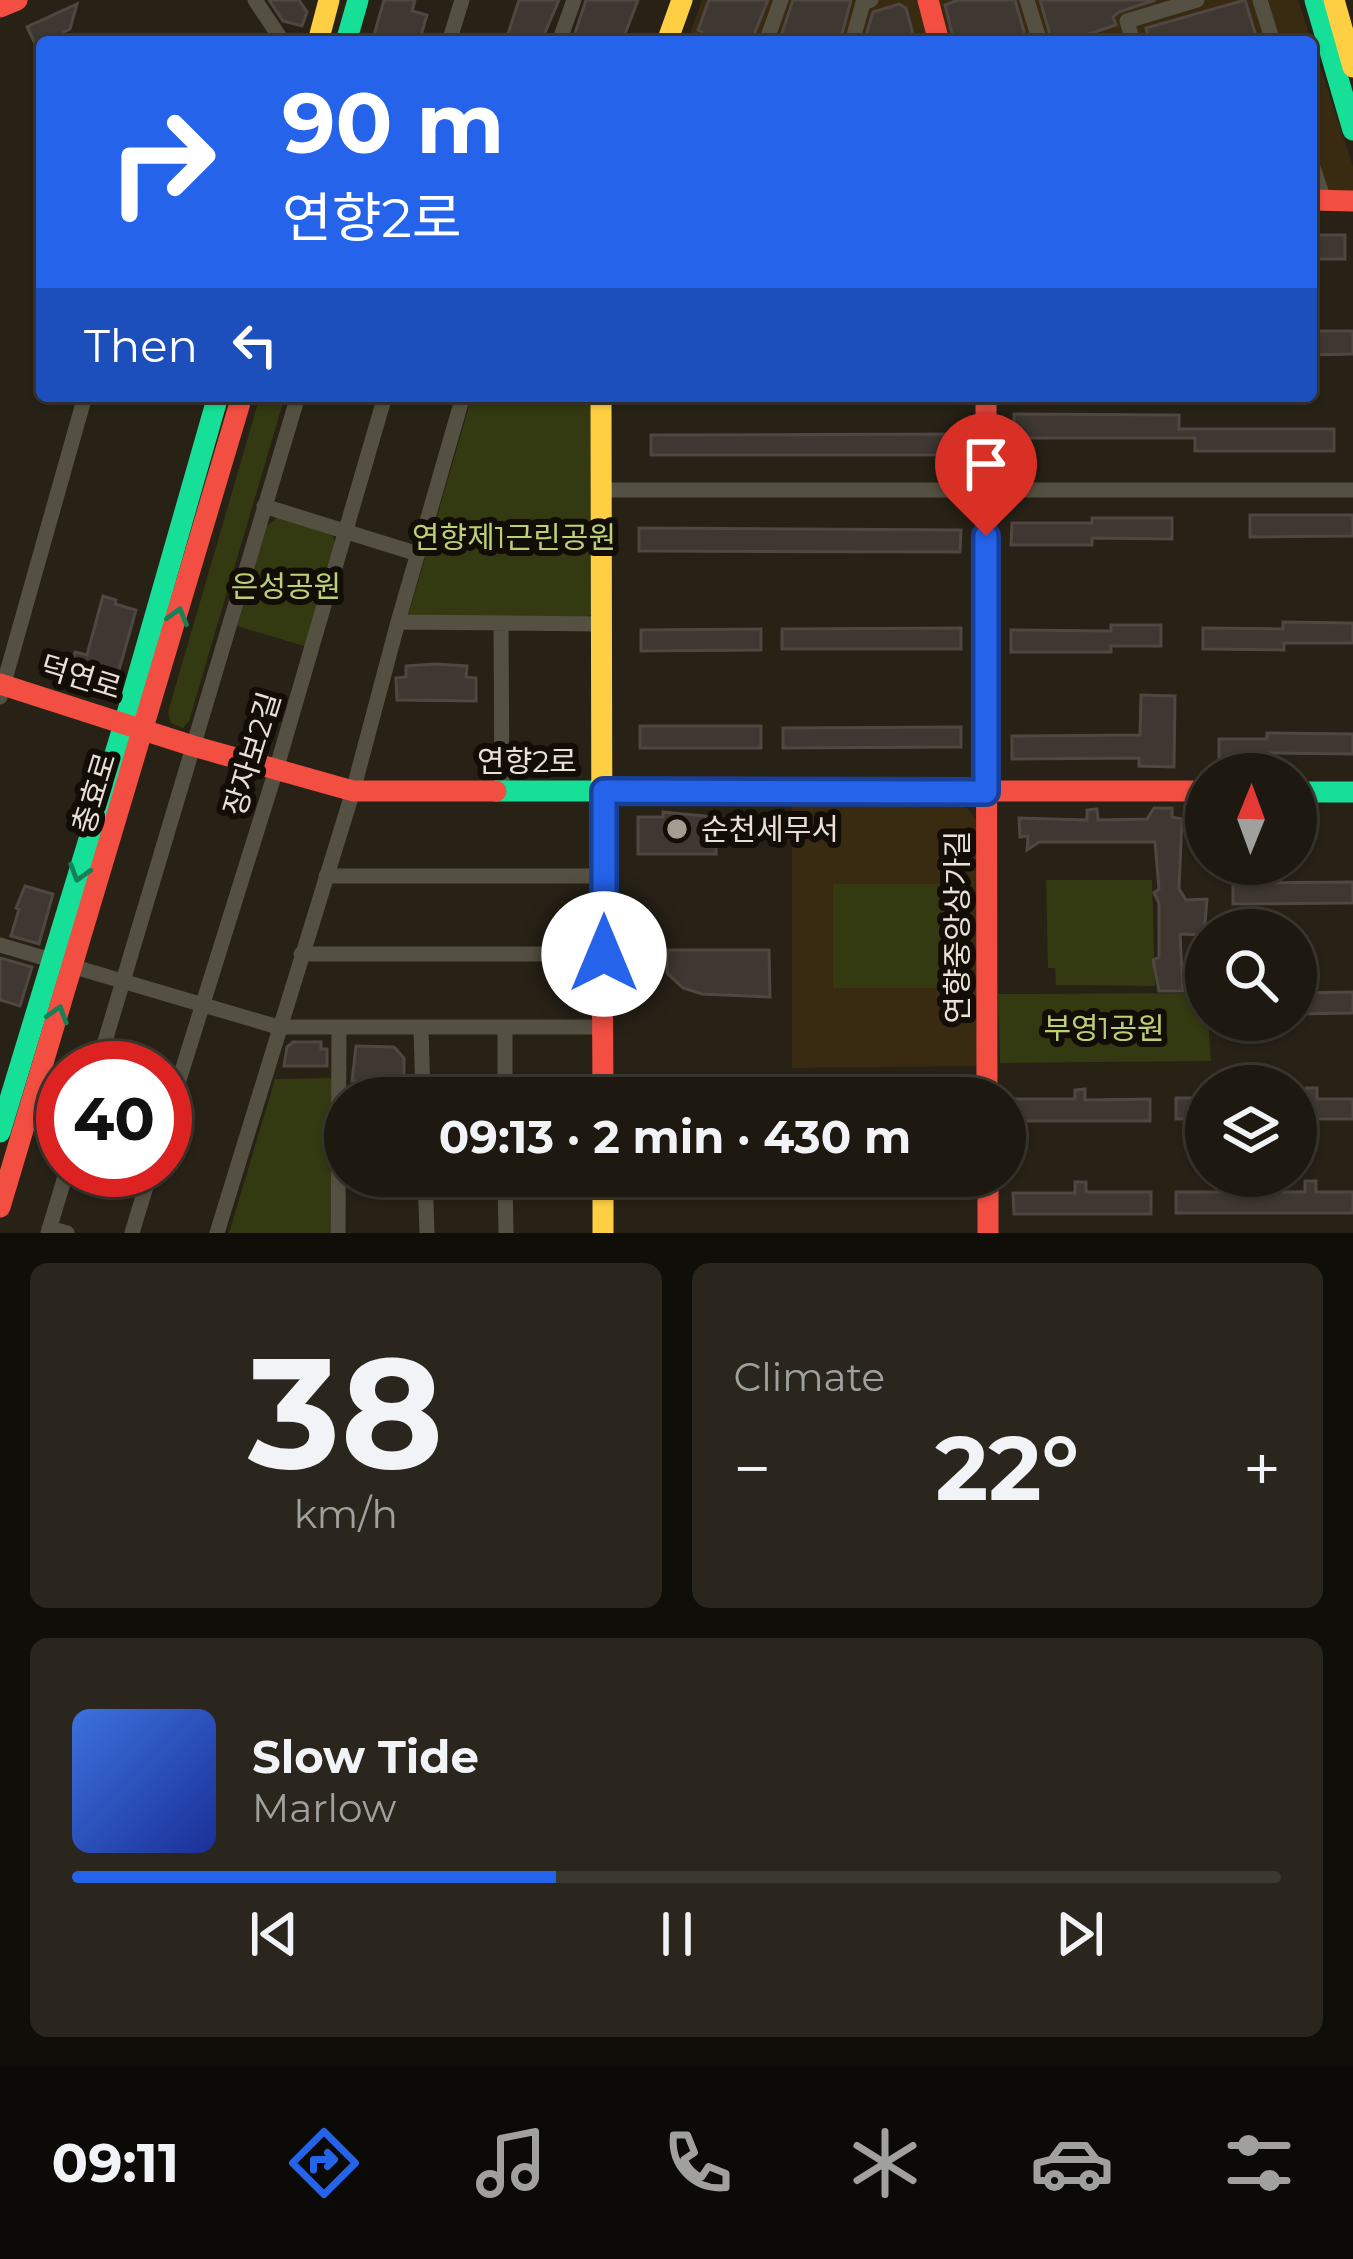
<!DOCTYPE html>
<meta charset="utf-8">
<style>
:root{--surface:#1d1910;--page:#2a261e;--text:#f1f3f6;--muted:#a0a09f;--line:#3b3830;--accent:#2563eb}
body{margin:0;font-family:Montserrat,"Noto Sans KR",sans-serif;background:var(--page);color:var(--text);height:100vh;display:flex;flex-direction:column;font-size:45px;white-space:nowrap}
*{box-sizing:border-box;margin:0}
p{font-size:39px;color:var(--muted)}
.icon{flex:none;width:66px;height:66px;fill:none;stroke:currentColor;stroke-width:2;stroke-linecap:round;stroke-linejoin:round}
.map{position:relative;height:1233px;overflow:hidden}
.side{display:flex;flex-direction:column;gap:30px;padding:30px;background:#100e09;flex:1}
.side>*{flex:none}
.hud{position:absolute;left:36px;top:36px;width:1281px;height:366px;border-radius:12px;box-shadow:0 3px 9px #0004,0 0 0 3px var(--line);background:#2563eb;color:#fff;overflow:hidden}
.needle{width:78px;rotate:1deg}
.tools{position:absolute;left:1185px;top:753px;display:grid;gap:24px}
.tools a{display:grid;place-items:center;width:132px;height:132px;border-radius:50%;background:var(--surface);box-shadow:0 3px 9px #0004,0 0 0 3px var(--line);font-size:60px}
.speed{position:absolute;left:36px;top:1041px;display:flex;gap:24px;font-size:60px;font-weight:700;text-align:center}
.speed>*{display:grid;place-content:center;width:156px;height:156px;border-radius:50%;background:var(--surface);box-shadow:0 3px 9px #0004,0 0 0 3px var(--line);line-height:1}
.speed .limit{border:18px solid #d22;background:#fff;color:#111}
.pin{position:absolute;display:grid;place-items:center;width:102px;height:102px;color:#fff;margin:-123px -51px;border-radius:50% 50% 50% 0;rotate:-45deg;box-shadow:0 0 12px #0007}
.pin .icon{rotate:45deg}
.me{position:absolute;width:132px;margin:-66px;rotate:0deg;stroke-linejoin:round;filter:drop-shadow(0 0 9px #0008)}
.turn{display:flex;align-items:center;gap:42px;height:252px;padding:0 48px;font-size:54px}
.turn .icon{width:156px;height:156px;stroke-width:2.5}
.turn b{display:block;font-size:84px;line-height:102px}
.then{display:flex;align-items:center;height:114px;padding:0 48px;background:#0003;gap:24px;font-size:45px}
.big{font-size:90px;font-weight:700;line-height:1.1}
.side .widget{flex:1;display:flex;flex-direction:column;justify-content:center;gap:18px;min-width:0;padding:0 42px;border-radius:18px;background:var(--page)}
.side .dial{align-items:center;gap:0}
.dial b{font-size:156px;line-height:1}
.song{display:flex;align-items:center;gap:36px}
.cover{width:144px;height:144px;border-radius:18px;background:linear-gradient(135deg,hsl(220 70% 55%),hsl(230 70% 35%))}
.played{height:12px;border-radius:6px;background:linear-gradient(90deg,var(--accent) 40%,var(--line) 40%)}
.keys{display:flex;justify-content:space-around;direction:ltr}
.heat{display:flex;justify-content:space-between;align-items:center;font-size:66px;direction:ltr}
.side .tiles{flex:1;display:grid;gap:30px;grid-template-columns:1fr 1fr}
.widget:last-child{grid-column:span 2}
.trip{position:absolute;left:324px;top:1077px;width:702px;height:120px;border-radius:60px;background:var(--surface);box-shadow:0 3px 9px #0004,0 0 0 3px var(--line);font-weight:700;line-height:120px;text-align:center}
.tab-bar{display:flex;height:192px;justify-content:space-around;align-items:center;background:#0c0a06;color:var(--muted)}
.tab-bar .icon{width:84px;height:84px}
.tab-bar .on{color:var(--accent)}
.tab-bar b{font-size:54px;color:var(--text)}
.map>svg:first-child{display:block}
</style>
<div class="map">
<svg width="1353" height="1233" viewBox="0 0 1353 1233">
<rect width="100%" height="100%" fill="#272116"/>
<path fill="#382b12" d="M702 0H1298L1353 166V191H1311V42H687Z
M962 801 977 821 978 1066 792 1068V802Z"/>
<path fill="#333910" d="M260 396H285L189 721 183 728 171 723 168 712Z
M472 396H594L595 612 584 619 408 616Z
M280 515 331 531 336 546 307 647 237 626 266 527Z
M1046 880H1152L1155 986 1056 985 1055 968H1048Z
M833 884H954L952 978 939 988H833Z
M1206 993 1211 1061 1000 1063 998 994Z
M332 1078 330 1233H229L275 1079Z"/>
<path fill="#3f3731" stroke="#4f4741" stroke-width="3" d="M269 0H299L307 12 302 26 283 21Z
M384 0H415L412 11 427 15 420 39 372 42Z
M519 0H559L541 42 506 40Z
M586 0H638L622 42H572Z
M709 0H768L751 42H698L702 32 698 30Z
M793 0H851L840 42H779Z
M958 0H1015L1027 42H954L945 5Z
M1040 0H1155L1119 12 1113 17 1116 25 1064 42H1052Z
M1245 0 1258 42H1150L1146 28Z
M77 4 70 29 64 32 69 42H42V58L27 27Z
M899 4 906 8 915 42H864L873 12Z
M1311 235H1345V259H1311Z
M1311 331H1353V354L1311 355Z
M1014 414 1179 415V429H1334V451H1195V438H1014Z
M961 434V455H651V435Z
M1250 515H1353V536L1250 537Z
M1092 518H1172V539L1092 538V545H1011L1012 523H1092Z
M639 528 961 530 960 552 639 551Z
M103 596 116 600 115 604 136 610 114 688 99 695 65 685 75 652 87 655Z
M1283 622 1353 623V643H1284V650L1203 649V628L1283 629Z
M1111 625H1161V646H1111V652H1011V630L1111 631Z
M961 628V649H782V629Z
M761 629V650L641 651V630Z
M435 664 467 666 466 677 476 678V701L397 700 396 678 406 677V666Z
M1141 695 1175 696 1174 767 1139 766V758L1012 759V736L1140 735Z
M640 726H761V748H640Z
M961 727V747L783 748V728Z
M1267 733 1353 734V754L1268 753V760H1219V739H1267Z
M1154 808H1172V817L1182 819 1179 889 1186 900 1207 899 1204 935 1180 934 1183 991H1159L1154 965 1153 960 1159 957V903L1154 893 1159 889 1155 842H1039L1027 850 1028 836 1020 837 1019 818 1087 820V810L1097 809 1098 820 1147 819Z
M663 812 716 817V854H638V817H663Z
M1353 882V903L1233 904V883Z
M25 886 53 894 39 944 11 936 19 909 16 908Z
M667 950H769L770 997 702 994 683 988 667 973Z
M0 958 32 967 20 1006 0 1000Z
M1353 992V1013L1296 1014V993Z
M293 1042H321V1049H327V1066H284L287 1047Z
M356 1046 394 1047 404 1058V1092L357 1093V1081H352Z
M1306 1088H1317V1099H1353V1119H1296V1098H1306Z
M1085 1089V1100L1150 1099V1121H1011V1099H1075V1090Z
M1176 1098H1206V1119H1176Z
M1223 1181H1234V1192H1305V1181H1316V1192H1353V1213H1176V1192H1223Z
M1075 1182H1086V1192H1151V1214H1014L1013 1193H1075Z"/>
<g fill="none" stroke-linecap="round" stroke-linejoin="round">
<path stroke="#555142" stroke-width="15" d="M255 0 283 42
M1027 0 1040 42
M1260 0 1273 42
M449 42 462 0
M559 42 574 0
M766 42 781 0
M852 42 863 3 871 0
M1133 42 1127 21 1197 0
M1311 161 1324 200
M602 490H1353
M264 506 418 554
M398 622 463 396
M501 623 502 791
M0 697 85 396
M326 876H603
M0 945 278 1027H604
M301 954H604
M421 1027 423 1098
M505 1027V1098
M97 1068 298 396
M165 1125 276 770 385 396
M425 1176 427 1233
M505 1176 506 1233
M49 1228 67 1233
M48 1233 67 1170
M132 1233 151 1170
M217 1233 353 791 398 622 601 624
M338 1233 339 1027"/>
<path stroke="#16e098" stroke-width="21" d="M1315 0 1353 130
M346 42 358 0
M496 791H988
M1296 792H1353
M0 1132 125 721 218 396"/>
<path stroke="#ffcf43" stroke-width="21" d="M1334 0 1353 67
M318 42 329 0
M667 42 682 0
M601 396 602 901
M603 1176V1233"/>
<path stroke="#f24e42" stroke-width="21" d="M928 0 939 42
M0 7 17 0
M1311 200 1353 201
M986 396 987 1098
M0 684 193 746 353 791H496
M988 791H1206
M602 901 603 1098
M988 1176V1233
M0 1207 242 396"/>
</g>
<defs><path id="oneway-chevron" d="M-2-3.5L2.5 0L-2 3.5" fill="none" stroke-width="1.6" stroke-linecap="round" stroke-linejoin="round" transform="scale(3)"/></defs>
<g stroke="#148156">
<use href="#oneway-chevron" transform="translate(178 616) rotate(-74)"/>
<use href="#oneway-chevron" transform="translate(79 873) rotate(107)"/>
<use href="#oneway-chevron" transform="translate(58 1014) rotate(-73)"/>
</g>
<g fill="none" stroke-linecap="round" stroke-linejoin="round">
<defs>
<path id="route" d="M604 954V791L986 792V536"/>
</defs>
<use href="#route" stroke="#184099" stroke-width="30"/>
<use href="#route" stroke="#2563eb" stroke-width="21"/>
</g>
<circle fill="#a49d92" stroke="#120d06" stroke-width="4.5" cx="677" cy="829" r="12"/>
<g text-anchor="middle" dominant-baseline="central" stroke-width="12" stroke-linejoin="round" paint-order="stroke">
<g font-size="30" fill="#bed075" stroke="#120d06">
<text x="514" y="537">연향제1근린공원</text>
<text x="286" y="586">은성공원</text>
<text x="1104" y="1028">부영1공원</text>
</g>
<g font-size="30" fill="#e8e0d4" stroke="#120d06">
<text transform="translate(81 677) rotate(17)">덕연로</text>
<text transform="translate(252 754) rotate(-73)">장자보2길</text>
<text x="527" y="761">연향2로</text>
<text transform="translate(94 793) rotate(-73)">충효로</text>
<text transform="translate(957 927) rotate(-90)">연향중앙상가길</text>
</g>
<g font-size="30" fill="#e8e0d4" stroke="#120d06" text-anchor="start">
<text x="701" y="829">순천세무서</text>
</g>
</g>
</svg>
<div class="tools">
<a><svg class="needle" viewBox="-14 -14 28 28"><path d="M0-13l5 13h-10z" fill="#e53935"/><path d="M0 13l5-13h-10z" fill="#a0a09f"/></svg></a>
<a><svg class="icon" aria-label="search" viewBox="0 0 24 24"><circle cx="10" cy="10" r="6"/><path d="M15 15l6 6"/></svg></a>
<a><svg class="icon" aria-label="layers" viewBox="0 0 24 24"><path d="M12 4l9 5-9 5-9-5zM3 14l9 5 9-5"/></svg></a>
</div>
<div class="speed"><div class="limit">40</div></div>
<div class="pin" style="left:986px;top:536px;background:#d93025"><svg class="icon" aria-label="arrive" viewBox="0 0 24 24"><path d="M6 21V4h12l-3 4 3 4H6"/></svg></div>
<svg class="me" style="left:604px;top:954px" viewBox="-20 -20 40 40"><circle r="19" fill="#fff"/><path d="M0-13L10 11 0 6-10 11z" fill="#2563eb"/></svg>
<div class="trip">09:13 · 2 min · 430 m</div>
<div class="hud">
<div class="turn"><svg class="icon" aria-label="right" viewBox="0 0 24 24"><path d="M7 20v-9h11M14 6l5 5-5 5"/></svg><div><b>90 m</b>연향2로</div></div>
<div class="then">Then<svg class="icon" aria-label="left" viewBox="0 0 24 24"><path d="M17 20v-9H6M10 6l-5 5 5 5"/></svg></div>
</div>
</div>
<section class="side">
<div class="tiles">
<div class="widget dial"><b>38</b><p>km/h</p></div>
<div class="widget"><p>Climate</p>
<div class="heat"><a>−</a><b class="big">22°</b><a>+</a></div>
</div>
<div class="widget">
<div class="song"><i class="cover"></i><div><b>Slow Tide</b><p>Marlow</p></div></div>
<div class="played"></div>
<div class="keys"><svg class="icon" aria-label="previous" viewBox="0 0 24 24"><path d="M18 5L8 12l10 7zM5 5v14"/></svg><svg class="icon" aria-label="pause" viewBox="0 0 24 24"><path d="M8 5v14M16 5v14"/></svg><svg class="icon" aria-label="next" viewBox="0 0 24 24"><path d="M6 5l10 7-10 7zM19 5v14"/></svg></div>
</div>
</div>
</section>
<nav class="tab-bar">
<b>09:11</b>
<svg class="icon on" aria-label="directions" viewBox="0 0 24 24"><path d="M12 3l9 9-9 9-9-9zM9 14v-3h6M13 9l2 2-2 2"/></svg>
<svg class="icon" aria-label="music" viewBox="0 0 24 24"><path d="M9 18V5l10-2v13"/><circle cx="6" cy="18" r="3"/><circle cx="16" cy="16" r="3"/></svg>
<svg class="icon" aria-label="phone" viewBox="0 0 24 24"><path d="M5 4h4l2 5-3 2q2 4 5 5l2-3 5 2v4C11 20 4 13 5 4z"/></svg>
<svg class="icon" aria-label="climate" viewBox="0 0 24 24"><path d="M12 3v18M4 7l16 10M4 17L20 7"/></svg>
<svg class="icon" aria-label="car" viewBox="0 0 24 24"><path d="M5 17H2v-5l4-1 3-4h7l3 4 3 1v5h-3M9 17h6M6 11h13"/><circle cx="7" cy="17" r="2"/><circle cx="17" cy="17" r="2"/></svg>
<svg class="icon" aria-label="filters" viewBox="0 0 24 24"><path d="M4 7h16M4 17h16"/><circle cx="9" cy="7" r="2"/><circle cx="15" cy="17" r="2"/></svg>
</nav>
